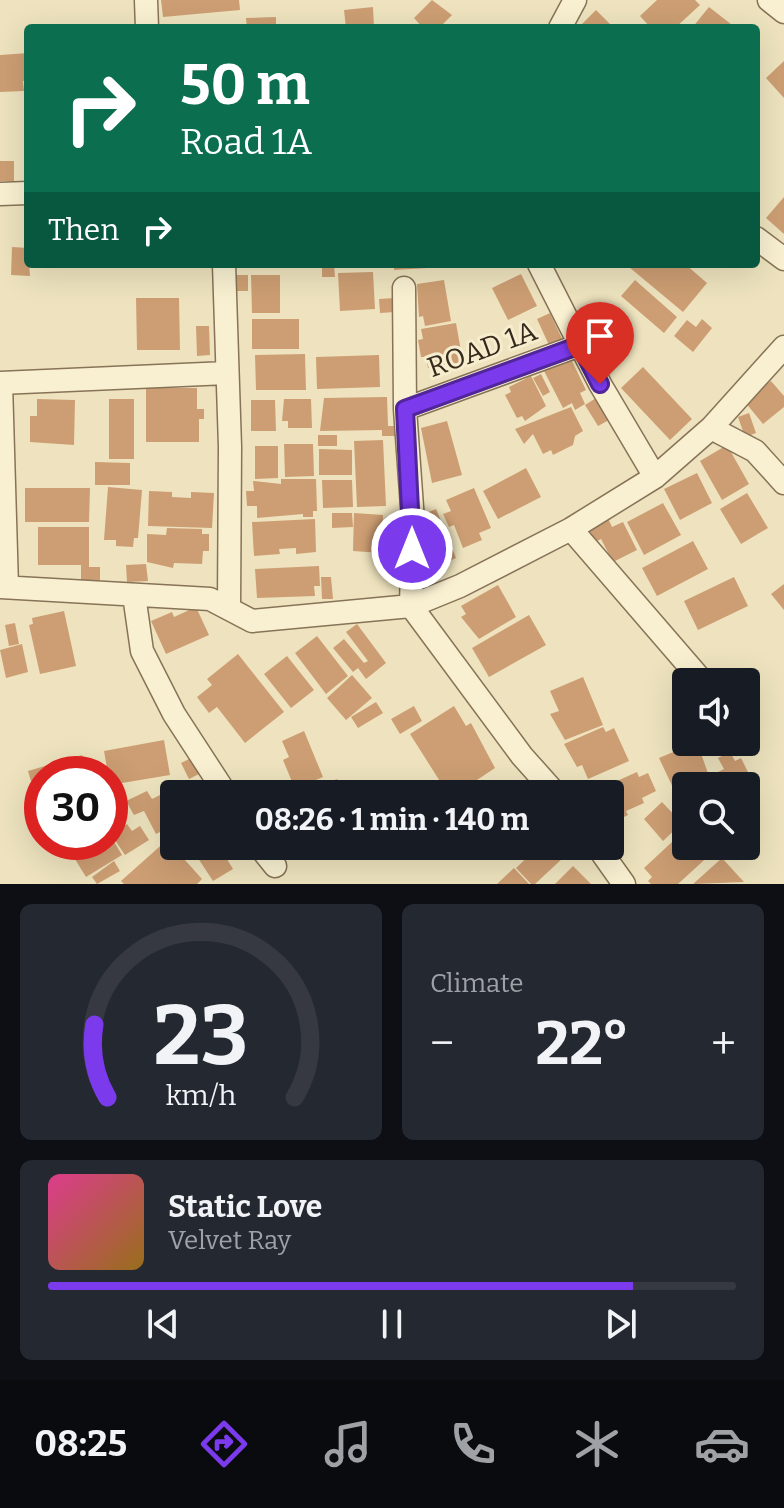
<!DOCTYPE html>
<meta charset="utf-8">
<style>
:root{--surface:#171b24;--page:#242831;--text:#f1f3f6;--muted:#9ea1a6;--line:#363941;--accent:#7c3aed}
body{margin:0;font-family:Bitter,serif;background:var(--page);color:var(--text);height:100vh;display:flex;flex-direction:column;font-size:30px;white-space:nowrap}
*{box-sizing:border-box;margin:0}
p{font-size:26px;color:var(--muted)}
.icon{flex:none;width:44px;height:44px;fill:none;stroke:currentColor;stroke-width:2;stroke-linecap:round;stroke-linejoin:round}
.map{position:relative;height:884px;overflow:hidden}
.details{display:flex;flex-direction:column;gap:20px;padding:20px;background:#0d0f14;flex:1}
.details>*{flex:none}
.guide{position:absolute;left:24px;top:24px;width:736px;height:244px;border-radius:8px;box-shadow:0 8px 32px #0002;background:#0b6e4f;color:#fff;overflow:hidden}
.tools{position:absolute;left:672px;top:668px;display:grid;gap:16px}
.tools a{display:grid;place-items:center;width:88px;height:88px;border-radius:8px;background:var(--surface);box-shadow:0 8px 32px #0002;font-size:40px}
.speed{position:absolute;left:24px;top:756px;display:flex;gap:16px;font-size:40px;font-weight:700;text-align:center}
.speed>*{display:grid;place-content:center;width:104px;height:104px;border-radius:50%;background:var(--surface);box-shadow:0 8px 32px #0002;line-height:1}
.speed .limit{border:12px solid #d22;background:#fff;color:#111}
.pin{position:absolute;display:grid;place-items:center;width:68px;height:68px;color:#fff;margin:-82px -34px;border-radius:50% 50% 50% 0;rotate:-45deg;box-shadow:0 0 8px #0007}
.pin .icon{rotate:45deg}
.me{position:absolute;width:88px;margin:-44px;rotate:0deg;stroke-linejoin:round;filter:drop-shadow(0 0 6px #0008)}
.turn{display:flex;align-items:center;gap:28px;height:168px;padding:0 24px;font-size:36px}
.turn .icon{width:104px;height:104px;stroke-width:2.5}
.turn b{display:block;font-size:56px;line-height:68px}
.then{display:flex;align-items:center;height:76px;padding:0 24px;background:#0003;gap:16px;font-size:30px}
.big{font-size:60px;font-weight:700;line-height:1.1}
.details .widget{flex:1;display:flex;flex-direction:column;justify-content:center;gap:12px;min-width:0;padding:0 28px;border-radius:12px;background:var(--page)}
.details .dial{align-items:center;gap:0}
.dial svg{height:208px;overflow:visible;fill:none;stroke:var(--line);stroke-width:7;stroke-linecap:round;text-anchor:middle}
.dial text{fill:var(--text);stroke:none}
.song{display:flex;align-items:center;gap:24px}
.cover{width:96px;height:96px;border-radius:12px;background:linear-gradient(135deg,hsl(330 70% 55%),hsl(40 70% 35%))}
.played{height:8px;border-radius:4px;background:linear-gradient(90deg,var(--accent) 85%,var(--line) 85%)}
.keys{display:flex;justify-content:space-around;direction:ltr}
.heat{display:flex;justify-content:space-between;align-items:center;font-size:44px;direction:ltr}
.details .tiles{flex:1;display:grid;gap:20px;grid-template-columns:1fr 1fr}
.widget:last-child{grid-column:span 2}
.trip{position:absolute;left:160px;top:780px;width:464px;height:80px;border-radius:8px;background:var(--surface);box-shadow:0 8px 32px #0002;font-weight:700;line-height:80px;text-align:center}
.tab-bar{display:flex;height:128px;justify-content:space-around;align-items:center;background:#090b0e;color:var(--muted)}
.tab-bar .icon{width:56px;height:56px}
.tab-bar .current{color:var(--accent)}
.tab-bar b{font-size:36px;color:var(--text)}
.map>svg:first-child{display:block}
</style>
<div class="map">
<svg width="784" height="884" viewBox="0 0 784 884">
<rect width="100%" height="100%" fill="#eee3be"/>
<path fill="#cd9e73" d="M161 0H239L240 10 163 17Z
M432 0 452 15 439 28H423L414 18Z
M657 0H695L700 5 675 28H651L640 16Z
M373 7 374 28H346L344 10Z
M709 7 736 28H692Z
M596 10 614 28H578Z
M276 17V28H247L246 18Z
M28 53V81H23L24 91 0 92V55Z
M784 61V98L766 78Z
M0 161H14V181H0Z
M784 197V234L766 218Z
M12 247 28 248 30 276 11 275Z
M322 264H334L335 277H322Z
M394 264H427L428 268 394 270Z
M631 264H685L707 283 683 312 629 267Z
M373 272 375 309 340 311 338 273Z
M521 274 537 306 508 320 492 288Z
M236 275H248V291H236Z
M251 275H280V313H252Z
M444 280 451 321 425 326 423 316 419 317 417 284Z
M635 280 677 317 664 333 621 296Z
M136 298H179L180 350H137Z
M395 298V312L380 313 379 299Z
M550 313 562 339 549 345 537 319Z
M252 319H299V349H252Z
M702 319 712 328 693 352 674 336 687 320 696 327Z
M456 323 463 362 428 368 426 357H421L418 340 423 339 421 329Z
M196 326H209L210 355 197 356Z
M305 354 306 390H256L255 355Z
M379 355 380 387 317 389 316 357Z
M570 357 586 390 580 393 585 404 575 410 572 403 563 408 544 371Z
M643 367 692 419 670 440 621 388Z
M541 374 550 392 543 396 533 378Z
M531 376 546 406 525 421 522 416 517 418 505 395 511 392 509 387Z
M771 381 784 396V407L763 424 745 402Z
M146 388H197V409H204V419H199V442H146Z
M387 397 388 426H397V436H382V430L320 431 324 398Z
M596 398 609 420 598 426 585 405Z
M37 399 75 400 74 445 30 442V416H37Z
M109 399H134V459H109Z
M284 399H311L312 428H288V421H282Z
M251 400H275L276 431H251Z
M571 407 583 431 575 436 573 445 553 455 551 450 543 454 533 434 524 444 515 429Z
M749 413 756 433 745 437 738 417Z
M447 421 462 475 432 483 421 428Z
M318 435H337V446H318Z
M383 440 386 506 357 507 354 441Z
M284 444H313L314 476 285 477Z
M727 445 749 484 722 500 700 461Z
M255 446H278V478L255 479Z
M319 449 352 450V475H319Z
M95 462 130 463V485H95Z
M526 468 541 497 498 519 483 491Z
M697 473 712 503 680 520 664 489Z
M281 479H316L317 511H313V517H303V514L257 518V506H247L246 491H254L253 481 281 484Z
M322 480H352L353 507 323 508Z
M108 487 142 490 138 538H134L133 547 116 546V540H104Z
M25 488H90L89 522H25Z
M474 488 491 528 479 533 482 540 463 548 454 525 449 527 443 514 451 511 446 500Z
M149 491 172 492V497L191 498V492L214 493 212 528 148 526Z
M747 493 768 528 741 544 720 509Z
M663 503 681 535 644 555 627 522Z
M436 509 456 558 432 568 424 549 428 548 423 528 429 526 424 514Z
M332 513H352L353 527 332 528Z
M354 513 383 515 382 553 353 551Z
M608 518 612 527 623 522 637 550 613 562 601 539 593 543 586 529Z
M315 519 316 552 296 554V548L279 549 280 554 254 556 252 522Z
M38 527H89V567H100V581L81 580V565H38Z
M167 528 202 529V534H209V551H203L202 564 174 563 173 568 147 562V534L166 535Z
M693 541 708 569 657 596 642 568Z
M146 564 148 581 127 582 126 565Z
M319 566 320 586H314L315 596 257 598 255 569Z
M321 577H331L333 599H322Z
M734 577 748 606 698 630 684 601Z
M784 584V610L771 594Z
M498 585 516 617 479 639 461 617 466 614 461 606Z
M196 607 209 635 166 654 151 621 172 612 174 617Z
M64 611 76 666 40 674 29 625 33 624 32 618Z
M529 615 546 645 489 677 472 648Z
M15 623 19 644 9 646 5 625Z
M357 624 386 663 366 679 358 668 353 672 333 648 344 639 364 663 368 661 346 632Z
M317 636 348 676 326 694 295 653Z
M22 644 28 672 6 678 0 650Z
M238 654 284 712 245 743 217 707 209 713 197 697 212 685 207 679Z
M287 656 314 690 291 708 264 674Z
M352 675 372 698 346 720 327 698Z
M583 677 603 725 565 740 550 714 559 711 550 691Z
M376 702 383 713 358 728 351 717Z
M414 706 422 721 400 734 391 719Z
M454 706 466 726 471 723 495 768 456 794H448L410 734Z
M603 727 606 732 614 728 629 761 588 779 582 765 577 767 564 744Z
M304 731 323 777 295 789 283 760 289 757 282 741Z
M164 740 170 775 110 785 104 751Z
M697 742 710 779 714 777 719 786H686V803L681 792 676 794 659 758Z
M730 752 735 761 741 758 758 792 746 798V786H722L716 773 724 769 718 758Z
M82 755 88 774H42V796L36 798 28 771Z
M191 758 199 774 189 779 181 763Z
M637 772 639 777 648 773 656 791 642 798 644 803 626 811 628 815 610 824V794H588Z
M337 779 344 794H321L318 787Z
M184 783 190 794H174V825L156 834 144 811 134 815 126 801 147 791 152 799Z
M662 802 682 823 663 841 644 819Z
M127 824 132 831 140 826 149 840 125 855 111 834Z
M686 829V846H709L714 851 678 884H651L648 881 652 877 644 868Z
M110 835 122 855 86 877 70 851 86 842H110Z
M167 840 202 879 197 884H124L121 881Z
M190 846H219L233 869 213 881Z
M539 846H554L564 857 535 884H531L516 868Z
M722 858 744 882 693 884Z
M114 861 120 871 97 884 92 877Z
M573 866 591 884H555Z
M514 868 529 884H497Z"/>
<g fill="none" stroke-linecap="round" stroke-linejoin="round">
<defs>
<path id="minor" d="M146 0 147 28
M769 0 784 12
M560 28 575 0
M0 194 28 193
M756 238 784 259
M224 264 230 447 229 607
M539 264 600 384 655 477
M404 288 405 409 413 521 411 606 522 756 556 794
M0 383 227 373
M1 383 7 587
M405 409 580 345
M711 428 755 451 784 483
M571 529 703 682
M0 587 210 599 252 621 411 606 460 586 571 529 655 477 711 428 784 347
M134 595 142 651 174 714 226 794
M259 846 275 866
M597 846 624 884"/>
</defs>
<use href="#minor" stroke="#877357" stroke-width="25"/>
<use href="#minor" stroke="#f9f0d1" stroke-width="22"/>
</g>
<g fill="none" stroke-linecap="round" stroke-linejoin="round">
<defs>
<path id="route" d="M412 549 405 409 580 345 600 384"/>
</defs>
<use href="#route" stroke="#51269a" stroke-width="20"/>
<use href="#route" stroke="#7c3aed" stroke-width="14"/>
</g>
<g text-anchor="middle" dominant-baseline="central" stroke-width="6" stroke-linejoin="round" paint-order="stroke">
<g font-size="28" fill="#362a1c" stroke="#f6edce">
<text transform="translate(482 349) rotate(-20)">ROAD 1A</text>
</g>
</g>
</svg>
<div class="tools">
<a><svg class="icon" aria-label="sound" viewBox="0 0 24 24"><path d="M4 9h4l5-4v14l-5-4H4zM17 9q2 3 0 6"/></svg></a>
<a><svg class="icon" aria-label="search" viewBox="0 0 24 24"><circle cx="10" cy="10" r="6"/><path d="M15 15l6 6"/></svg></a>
</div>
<div class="speed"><div class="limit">30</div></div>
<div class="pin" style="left:600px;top:384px;background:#d93025"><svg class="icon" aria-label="arrive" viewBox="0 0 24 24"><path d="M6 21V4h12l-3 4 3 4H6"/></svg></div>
<svg class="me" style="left:412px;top:549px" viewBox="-20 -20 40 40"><circle r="17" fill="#7c3aed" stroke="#fff" stroke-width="3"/><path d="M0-11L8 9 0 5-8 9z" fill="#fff"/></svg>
<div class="trip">08:26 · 1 min · 140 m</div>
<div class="guide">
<div class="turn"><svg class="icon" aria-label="right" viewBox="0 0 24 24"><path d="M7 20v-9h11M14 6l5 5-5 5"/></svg><div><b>50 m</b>Road 1A</div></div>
<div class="then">Then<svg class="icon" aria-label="right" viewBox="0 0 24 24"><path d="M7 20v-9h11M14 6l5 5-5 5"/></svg></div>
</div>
</div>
<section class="details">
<div class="tiles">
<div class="widget dial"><svg viewBox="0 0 100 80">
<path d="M14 69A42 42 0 1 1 86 69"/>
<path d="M14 69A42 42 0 0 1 9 41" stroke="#7c3aed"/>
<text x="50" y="56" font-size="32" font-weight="700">23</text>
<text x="50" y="72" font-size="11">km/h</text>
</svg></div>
<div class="widget"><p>Climate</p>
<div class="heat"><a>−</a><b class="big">22°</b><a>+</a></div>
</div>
<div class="widget">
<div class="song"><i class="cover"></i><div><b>Static Love</b><p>Velvet Ray</p></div></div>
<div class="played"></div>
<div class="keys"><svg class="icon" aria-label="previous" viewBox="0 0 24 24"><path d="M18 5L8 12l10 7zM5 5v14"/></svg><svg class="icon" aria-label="pause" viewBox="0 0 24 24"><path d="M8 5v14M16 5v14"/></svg><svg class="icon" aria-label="next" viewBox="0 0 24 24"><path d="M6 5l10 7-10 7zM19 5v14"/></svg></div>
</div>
</div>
</section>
<nav class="tab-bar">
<b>08:25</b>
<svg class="icon current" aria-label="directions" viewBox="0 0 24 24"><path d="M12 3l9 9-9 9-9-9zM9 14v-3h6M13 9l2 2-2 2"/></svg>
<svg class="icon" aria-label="music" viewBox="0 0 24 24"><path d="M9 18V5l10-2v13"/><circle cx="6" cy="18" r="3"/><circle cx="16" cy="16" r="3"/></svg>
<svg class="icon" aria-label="phone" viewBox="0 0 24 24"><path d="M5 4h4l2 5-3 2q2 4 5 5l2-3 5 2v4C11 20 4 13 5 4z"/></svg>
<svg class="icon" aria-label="climate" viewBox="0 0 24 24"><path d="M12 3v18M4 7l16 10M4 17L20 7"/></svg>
<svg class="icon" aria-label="car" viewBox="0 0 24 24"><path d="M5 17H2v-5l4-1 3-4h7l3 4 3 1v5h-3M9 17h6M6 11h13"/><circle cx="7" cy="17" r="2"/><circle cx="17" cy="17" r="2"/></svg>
</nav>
